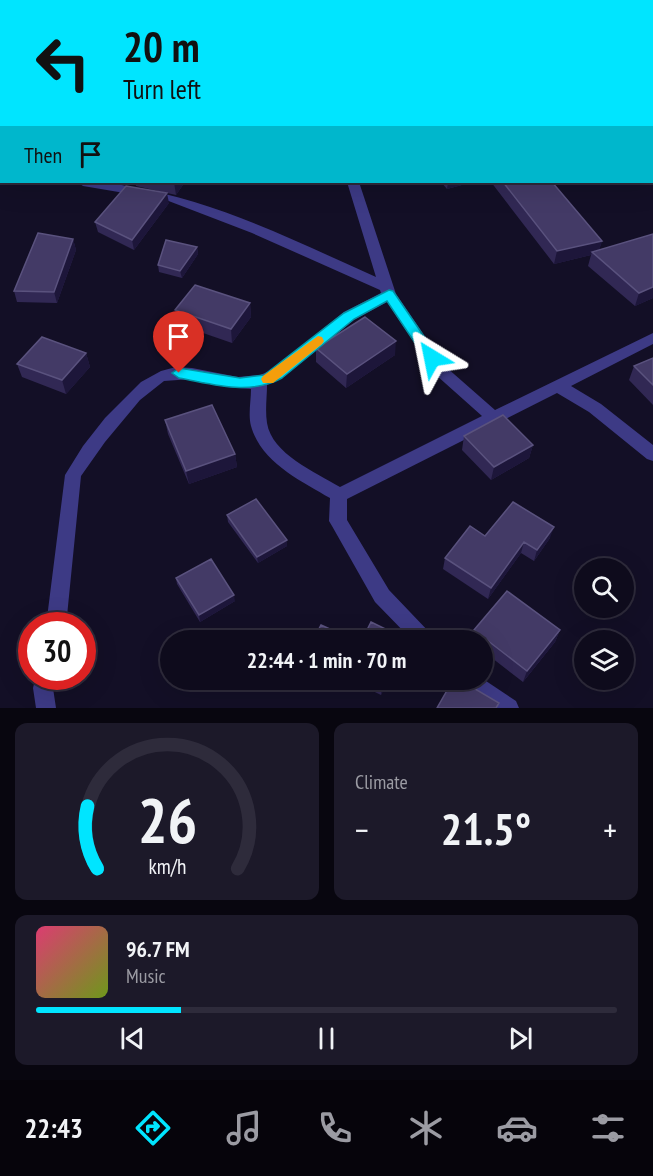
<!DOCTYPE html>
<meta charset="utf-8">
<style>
:root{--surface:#0e0b1c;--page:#1c1929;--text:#f1f3f6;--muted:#9b9ba3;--line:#2e2b3b;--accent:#00e5ff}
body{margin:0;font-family:"PT Sans Narrow",sans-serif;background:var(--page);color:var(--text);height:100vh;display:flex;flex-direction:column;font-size:22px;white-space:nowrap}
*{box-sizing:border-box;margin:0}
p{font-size:20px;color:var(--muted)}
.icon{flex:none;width:33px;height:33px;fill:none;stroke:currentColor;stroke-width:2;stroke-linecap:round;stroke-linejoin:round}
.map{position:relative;height:708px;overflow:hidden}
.drawer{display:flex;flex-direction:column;gap:15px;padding:15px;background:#08060f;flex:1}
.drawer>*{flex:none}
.hud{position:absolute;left:0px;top:0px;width:654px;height:183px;box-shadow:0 6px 24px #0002,0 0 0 2px var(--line);background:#00e5ff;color:#111;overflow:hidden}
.controls{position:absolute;left:574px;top:558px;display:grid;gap:12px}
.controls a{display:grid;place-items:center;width:60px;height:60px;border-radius:50%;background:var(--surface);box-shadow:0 6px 24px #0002,0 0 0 2px var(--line);font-size:30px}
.speed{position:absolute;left:18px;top:612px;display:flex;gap:12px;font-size:30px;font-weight:700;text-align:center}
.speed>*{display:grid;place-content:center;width:78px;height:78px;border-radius:50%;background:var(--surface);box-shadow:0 6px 24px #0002,0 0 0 2px var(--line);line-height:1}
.speed .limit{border:9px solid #d22;background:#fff;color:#111}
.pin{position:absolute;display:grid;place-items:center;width:51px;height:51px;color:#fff;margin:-62px -26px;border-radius:50% 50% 50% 0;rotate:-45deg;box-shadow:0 0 6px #0007}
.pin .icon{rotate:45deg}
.me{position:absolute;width:66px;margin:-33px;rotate:325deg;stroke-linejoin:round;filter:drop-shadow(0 0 4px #0008)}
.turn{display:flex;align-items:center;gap:21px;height:126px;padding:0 24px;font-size:27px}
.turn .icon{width:78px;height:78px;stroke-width:2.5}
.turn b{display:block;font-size:42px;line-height:51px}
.then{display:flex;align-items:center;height:57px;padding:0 24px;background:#0003;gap:12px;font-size:22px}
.big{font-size:45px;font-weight:800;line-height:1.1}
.drawer .tile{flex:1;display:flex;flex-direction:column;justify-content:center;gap:9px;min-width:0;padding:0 21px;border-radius:12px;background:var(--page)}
.drawer .dial{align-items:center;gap:0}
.dial svg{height:156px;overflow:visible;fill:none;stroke:var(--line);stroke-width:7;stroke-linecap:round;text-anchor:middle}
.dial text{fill:var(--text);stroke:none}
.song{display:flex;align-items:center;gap:18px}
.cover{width:72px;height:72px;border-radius:9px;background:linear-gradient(135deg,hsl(340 70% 55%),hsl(80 70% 35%))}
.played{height:6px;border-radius:3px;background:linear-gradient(90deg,var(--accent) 25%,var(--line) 25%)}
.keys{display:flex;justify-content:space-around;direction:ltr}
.heat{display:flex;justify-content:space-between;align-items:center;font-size:33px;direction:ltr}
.drawer .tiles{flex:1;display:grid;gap:15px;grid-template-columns:1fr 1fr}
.tile:last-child{grid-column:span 2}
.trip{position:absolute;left:160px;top:630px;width:333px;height:60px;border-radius:30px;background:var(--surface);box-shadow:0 6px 24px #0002,0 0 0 2px var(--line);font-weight:800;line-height:60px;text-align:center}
.tabs{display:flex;height:96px;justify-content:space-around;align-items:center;background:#06040b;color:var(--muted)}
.tabs .icon{width:42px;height:42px}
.tabs .current{color:var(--accent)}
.tabs b{font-size:27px;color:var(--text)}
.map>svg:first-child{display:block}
</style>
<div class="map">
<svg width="653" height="708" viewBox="0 0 653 708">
<rect width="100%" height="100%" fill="#130f26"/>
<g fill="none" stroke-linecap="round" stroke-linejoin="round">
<path fill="#3d3a85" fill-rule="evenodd" d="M75 0H85L86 2H76Z
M653 72V79H652V72Z
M652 87H653V93H652Z
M0 135 2 136V144H0Z
M77 182C95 180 113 183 131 187 217 201 297 242 376 277L347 182H359L396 294 446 367 495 410 653 333V344L571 386 601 404 653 445V461L647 459 589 412 557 393 347 499V520L389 590 431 634 434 640H412L375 602 332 526 329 521 330 498C301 481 261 462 251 426 248 415 251 401 251 389L227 387 192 379 164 381 140 400 105 442 81 476 66 626H46L65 475 83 446 105 418 141 382 161 371 176 367 192 368 238 377 260 375 272 370 344 312 381 293 380 290 252 233 166 200 83 186ZM387 302 436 375 482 416 340 487C315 472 272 454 267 423 265 410 267 397 267 385L282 378 354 320Z
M36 676H56L53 688 56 708H36L33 688Z
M483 679 516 701 519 708H491L460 687 457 680Z"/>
</g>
<path fill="#312854" d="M0 0 2 2V92L0 91Z
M2 103V125H0V104Z
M135 182H185L176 195 136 186Z
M441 182H473L447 189Z
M491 182H552L602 241 599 250 653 298 635 306 588 266 591 255 554 264Z
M169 203 134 250 98 232 95 222Z
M73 239 76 250 57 303 17 302 14 291Z
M197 247 198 254 182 278 159 272 158 265Z
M250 303 251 317 232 343 177 324 175 310Z
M316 348 395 355 346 388 316 362Z
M86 353 90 367 66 394 22 377 17 364Z
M653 358V405L629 380 634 366Z
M165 420 235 454 237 467 189 484 168 434Z
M464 436 533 445 529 458 491 480 462 450Z
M227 515 287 540V546L258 563 228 522Z
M485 536 550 538 534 561 521 553 488 599 443 569 445 558Z
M176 578 235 601 200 622 177 584Z
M474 630H560L555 642 523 682 483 651V640H472Z
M350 680H388L381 695Z"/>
<path fill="#1d163a" d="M174 182H185L176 195Z
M448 182H473L447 189Z
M167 193 169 203 134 250 132 240Z
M73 239 76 250 57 303 54 292Z
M602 241 598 253 592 252 591 255 554 264 557 251Z
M197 247 198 254 182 278 180 271Z
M653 287V298L635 306 639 293Z
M250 303 251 317 232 343 231 329Z
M396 341 395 355 346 388 347 374Z
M86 353 90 367 66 394 62 380Z
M533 445 529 458 491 480 494 467Z
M235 454 237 467 189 484 186 471Z
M554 527 550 538 534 561 537 550Z
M287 540V546L258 563 257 557Z
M524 542 521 553 488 599 491 588Z
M234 595 235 601 200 622 199 615Z
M560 630 555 642 523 682 527 671Z
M384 680H388L381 695 382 683Z"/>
<path fill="#433a66" stroke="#5a527e" stroke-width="1.5" d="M0 0H30L31 2H2V81L0 80Z
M168 0H317L319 2H170Z
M392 0H551L550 2H390Z
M2 103V112L0 111V104Z
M503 182H552L602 241 557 251Z
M126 186 167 193 132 240 95 222Z
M38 233 73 239 54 292 14 291Z
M653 234V287L639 293 592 252Z
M166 240 197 247 180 271 158 265Z
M195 285 250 303 231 329 175 310Z
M365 317 396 341 347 374 316 348Z
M42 337 86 353 62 380 17 364Z
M653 358V385L634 366Z
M212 405 235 454 186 471 165 420Z
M503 415 533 445 494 467 464 436Z
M256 499 287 540 257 557 227 515Z
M513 502 554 527 537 550 524 542 491 588 445 558 470 526 485 536Z
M211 559 234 595 199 615 176 578Z
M507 591 560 630 527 671 474 630Z
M371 622 404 638 403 640H362Z
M321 625 354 640H313Z
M374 680H384L382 683Z
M453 680H460L499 703 496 708H437Z"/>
<path fill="#00e5ff" stroke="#0095a6" stroke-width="1.5" d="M389 290 393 291 436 354 438 358 436 361H427L387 301 354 319 282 378C249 396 213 384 179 378L172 373 179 368 240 378 264 375 344 313Z"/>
<path fill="#f59e0b" d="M318 336 322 337 324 341 322 344 273 383H263L261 379 263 376Z"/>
</svg>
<div class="controls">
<a><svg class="icon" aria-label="search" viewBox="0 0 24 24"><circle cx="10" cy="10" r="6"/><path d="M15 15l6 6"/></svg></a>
<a><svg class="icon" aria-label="layers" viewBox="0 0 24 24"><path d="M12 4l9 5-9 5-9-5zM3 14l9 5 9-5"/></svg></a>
</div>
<div class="speed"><div class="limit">30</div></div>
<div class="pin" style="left:179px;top:373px;background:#d93025"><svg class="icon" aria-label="arrive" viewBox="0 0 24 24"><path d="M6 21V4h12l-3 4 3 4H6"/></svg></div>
<svg class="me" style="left:432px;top:358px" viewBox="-20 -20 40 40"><path d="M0-17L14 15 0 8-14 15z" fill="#00e5ff" stroke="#fff" stroke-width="4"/></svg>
<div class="trip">22:44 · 1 min · 70 m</div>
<div class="hud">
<div class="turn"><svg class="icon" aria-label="left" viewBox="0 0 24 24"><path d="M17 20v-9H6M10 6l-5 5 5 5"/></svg><div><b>20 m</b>Turn left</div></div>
<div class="then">Then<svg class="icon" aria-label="arrive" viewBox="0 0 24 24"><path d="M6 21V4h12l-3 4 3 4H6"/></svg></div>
</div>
</div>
<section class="drawer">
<div class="tiles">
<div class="tile dial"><svg viewBox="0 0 100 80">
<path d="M14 69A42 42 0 1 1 86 69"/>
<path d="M14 69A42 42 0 0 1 9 37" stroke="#00e5ff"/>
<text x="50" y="56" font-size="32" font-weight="700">26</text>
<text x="50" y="72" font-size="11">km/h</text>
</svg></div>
<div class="tile"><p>Climate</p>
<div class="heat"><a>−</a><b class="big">21.5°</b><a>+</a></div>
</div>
<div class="tile">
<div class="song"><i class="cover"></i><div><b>96.7 FM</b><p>Music</p></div></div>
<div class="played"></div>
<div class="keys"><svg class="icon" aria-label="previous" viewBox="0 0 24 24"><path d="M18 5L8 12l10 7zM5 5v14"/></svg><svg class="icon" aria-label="pause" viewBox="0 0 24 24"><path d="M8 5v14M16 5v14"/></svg><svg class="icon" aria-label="next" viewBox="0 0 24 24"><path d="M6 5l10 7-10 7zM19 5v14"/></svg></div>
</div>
</div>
</section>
<nav class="tabs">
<b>22:43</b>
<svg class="icon current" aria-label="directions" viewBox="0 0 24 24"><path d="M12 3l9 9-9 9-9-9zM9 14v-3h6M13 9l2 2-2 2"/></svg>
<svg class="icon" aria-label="music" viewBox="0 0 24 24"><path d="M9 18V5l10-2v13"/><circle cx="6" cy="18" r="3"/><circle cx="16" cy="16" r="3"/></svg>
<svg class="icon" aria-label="phone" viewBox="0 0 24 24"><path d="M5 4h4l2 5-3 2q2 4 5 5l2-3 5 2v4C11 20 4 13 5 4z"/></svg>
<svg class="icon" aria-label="climate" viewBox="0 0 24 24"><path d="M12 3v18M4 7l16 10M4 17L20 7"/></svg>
<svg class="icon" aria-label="car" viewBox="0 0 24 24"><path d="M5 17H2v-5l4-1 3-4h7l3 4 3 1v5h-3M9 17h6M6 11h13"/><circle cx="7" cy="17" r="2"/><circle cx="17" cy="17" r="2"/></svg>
<svg class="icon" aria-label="filters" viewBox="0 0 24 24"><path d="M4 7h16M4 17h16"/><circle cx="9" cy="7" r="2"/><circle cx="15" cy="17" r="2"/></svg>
</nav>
